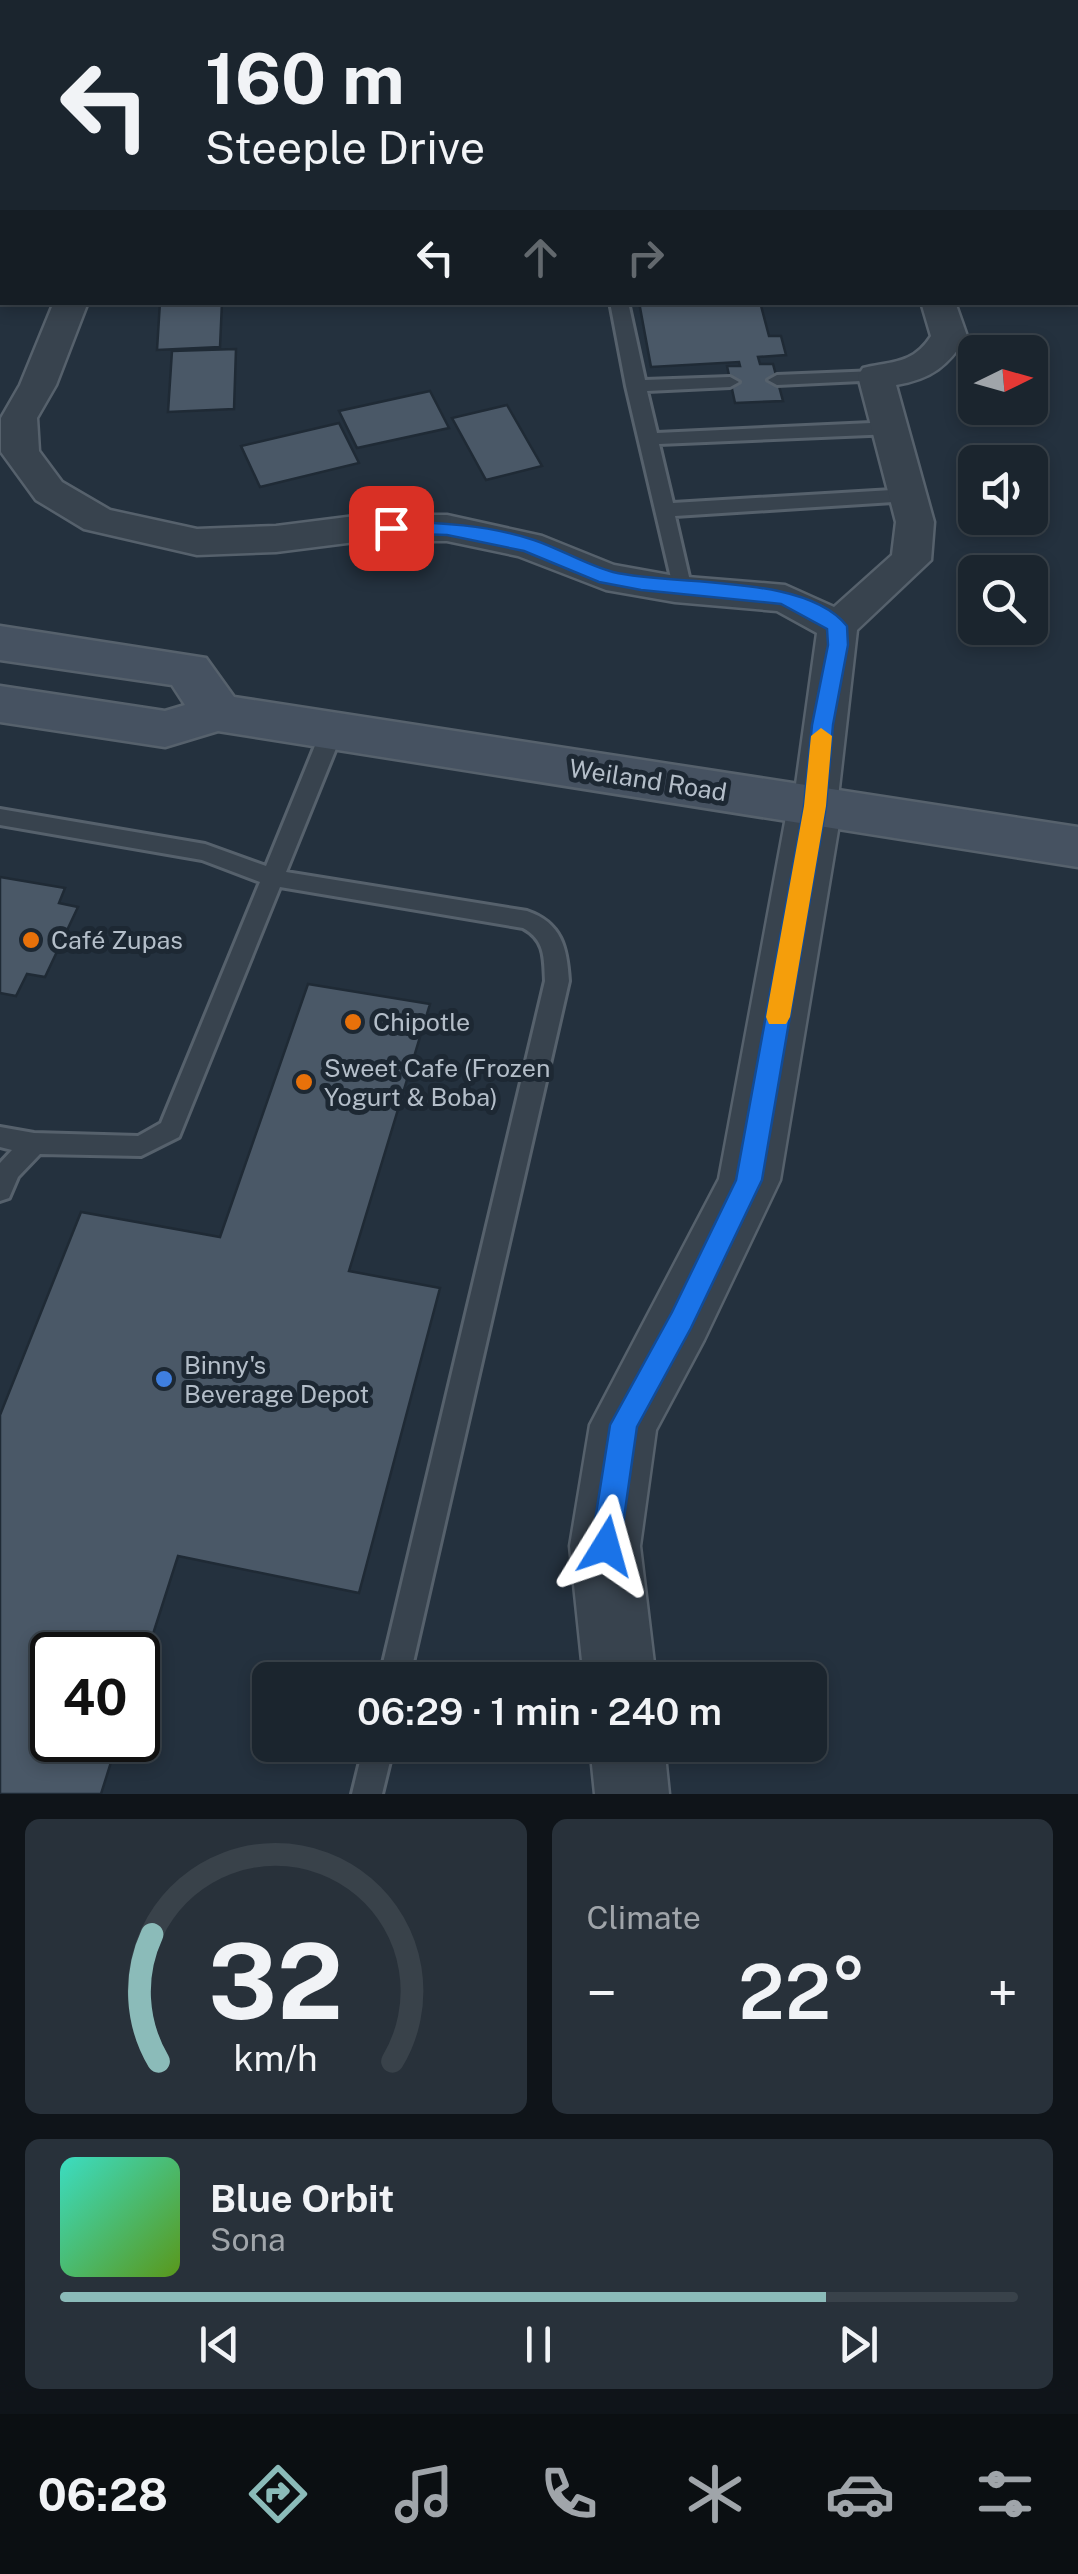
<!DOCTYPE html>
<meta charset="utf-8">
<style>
:root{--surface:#1b252e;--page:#28313a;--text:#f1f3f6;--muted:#a0a5aa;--line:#39424a;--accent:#8bbbb9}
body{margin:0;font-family:"Public Sans",sans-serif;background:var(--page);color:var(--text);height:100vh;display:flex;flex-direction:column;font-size:38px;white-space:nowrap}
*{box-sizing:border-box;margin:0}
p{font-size:32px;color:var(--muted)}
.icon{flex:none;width:55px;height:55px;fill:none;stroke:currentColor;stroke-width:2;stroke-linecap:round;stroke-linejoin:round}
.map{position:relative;height:1794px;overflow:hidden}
.drawer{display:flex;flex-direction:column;gap:25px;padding:25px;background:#0f1419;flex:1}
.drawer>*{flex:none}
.top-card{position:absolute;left:0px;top:0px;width:1080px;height:305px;box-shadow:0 5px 15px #0003,0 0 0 2px var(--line);background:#1b252e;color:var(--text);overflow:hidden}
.needle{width:65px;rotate:85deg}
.fabs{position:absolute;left:958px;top:335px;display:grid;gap:20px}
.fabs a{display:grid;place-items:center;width:90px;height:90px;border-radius:15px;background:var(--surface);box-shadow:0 5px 15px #0003,0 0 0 2px var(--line);font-size:50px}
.speed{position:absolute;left:30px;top:1632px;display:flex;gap:20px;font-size:50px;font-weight:700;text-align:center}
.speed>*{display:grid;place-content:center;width:130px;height:130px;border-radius:50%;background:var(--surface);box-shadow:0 5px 15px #0003,0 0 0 2px var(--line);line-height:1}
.speed .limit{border:5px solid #111;border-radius:15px;background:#fff;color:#111}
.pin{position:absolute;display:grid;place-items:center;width:85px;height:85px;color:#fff;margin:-42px;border-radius:20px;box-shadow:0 5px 15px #0006}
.me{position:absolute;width:110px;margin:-55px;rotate:8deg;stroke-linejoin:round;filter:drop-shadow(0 0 8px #0008)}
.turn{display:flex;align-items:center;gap:35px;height:210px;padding:0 40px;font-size:45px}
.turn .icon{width:130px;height:130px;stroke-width:2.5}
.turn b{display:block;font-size:70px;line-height:85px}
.lanes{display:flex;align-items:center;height:95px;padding:0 40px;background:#0003;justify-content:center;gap:50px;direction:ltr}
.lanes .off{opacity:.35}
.big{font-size:75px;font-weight:600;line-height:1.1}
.drawer .widget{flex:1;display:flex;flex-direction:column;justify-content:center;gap:15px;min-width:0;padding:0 35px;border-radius:15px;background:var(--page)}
.drawer .dial{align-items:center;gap:0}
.dial svg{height:260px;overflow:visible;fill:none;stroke:var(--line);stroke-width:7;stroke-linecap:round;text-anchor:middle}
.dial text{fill:var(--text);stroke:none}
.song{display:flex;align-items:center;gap:30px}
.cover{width:120px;height:120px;border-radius:15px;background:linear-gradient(135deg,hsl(170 70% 55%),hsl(90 70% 35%))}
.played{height:10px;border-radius:5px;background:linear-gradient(90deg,var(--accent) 80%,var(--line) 80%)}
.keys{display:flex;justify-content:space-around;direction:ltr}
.heat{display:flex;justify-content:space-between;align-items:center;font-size:55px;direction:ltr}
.drawer .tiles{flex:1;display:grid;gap:25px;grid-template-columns:1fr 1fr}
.widget:last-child{grid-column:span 2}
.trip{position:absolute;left:252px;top:1662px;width:575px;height:100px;border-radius:15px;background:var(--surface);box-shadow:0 5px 15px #0003,0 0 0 2px var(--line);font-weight:600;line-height:100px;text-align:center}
.dock{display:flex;height:160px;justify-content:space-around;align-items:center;background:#0b0f12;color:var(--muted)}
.dock .icon{width:70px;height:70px}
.dock .current{color:var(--accent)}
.dock b{font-size:45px;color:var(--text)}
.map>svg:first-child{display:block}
</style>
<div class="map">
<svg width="1078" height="1794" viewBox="0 0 1078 1794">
<rect width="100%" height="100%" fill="#24313e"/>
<path fill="#4a5867" stroke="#1f2a35" stroke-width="2.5" d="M136 0H594L595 2H136Z
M160 302H222L220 347 157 350Z
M639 302H760L769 336H781L786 355 758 357 760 364H773L783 401 735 403 727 366H740L739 362 651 367Z
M236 349 234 409 168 412 172 351Z
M430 391 449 428 357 448 339 411Z
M507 405 542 466 486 480 452 418Z
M339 423 359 463 260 487 241 446Z
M0 877 65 888 59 903 78 907 45 977 27 974 16 996 0 993Z
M308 984 430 1004 349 1271 440 1288 359 1593 178 1556 138 1681V1655H52V1740H118L101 1794H0V1415L81 1212 220 1237Z"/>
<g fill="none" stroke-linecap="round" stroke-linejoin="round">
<defs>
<path id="service" d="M104 0H118V2H104Z
M614 0H628L629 2H615Z
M1005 0H1019L1020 2H1006Z
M2 50V60L0 61V51Z
M610 302H628L645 380 730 377 739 382 730 387 647 391 657 433 893 422 902 428 893 434 659 444 673 503 909 489 918 495 909 501 675 516 692 590 682 597 675 595 626 386Z
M876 371 882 372V380L777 385 768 380 777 375Z
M332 723 343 731 286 872 527 911C562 923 567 948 569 981L409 1680H379L545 981C544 957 545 940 523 928L280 887 179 1137 141 1156 40 1154 18 1177 9 1198 0 1201V1163L12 1150 0 1147V1127L34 1133 138 1136 161 1123 260 882 202 860 0 825V809L205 844 266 866 321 731Z
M364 1745H394L382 1794H352Z"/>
<path id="minor" d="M0 217H2V237H0Z
M54 302H88L56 385 37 418 39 451 62 482 110 510 197 529 276 526 363 515H447L542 536 614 565 675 576 785 585 834 607 892 555 896 522 858 376 863 368C893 361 913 364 931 336L921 302H955L967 336C948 366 932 379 896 385L934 522 931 560 857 630 837 806 830 817 815 822 800 817 793 806 817 633 777 611 675 602 606 590 518 556 447 541H363L276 552 197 555 84 529 36 500 1 452V418L20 385Z"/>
<path id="tertiary" d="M815 786 834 792 842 806 780 1180 704 1340 656 1430 640 1546 656 1680H584L570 1546 590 1425 719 1179 788 806 796 792Z
M590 1745H664L669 1794H595Z"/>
<path id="secondary" d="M0 626 206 658 234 697 1078 827V867L218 731 165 747 0 722V686L165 711 185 705 172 685 0 660Z"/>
</defs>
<use href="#service" stroke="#56616c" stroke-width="6"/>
<use href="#minor" stroke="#56616c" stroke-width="5"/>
<use href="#tertiary" stroke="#56616c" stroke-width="5"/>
<use href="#secondary" stroke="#56616c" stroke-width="5"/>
<use href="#service" fill="#38434e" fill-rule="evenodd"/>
<use href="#minor" fill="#38434e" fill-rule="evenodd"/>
<use href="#tertiary" fill="#38434e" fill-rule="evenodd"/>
<use href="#secondary" fill="#465261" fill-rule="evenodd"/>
</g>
<path fill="#1a73e8" stroke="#114b97" stroke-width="2.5" d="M391 522C439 522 488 525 534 540 561 549 586 565 613 572 676 587 805 573 847 626L848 645 833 725 826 806 762 1180 691 1328 637 1427 620 1546 616 1556 606 1560 595 1556 591 1546 610 1425 672 1312 736 1180 804 806 812 725 828 645 827 629 781 604 641 590 599 582 524 551 447 535 384 533 381 528Z"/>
<path fill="#f59e0b" d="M821 728 832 736 826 806 790 1017 786 1024H769L766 1017 804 806 811 736Z"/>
<g fill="#e8710a" stroke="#1d2833" stroke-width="4">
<circle cx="31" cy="940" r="10"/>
<circle cx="353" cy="1022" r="10"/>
<circle cx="304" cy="1082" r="10"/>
</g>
<circle fill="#3f7fe0" stroke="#1d2833" stroke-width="4" cx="164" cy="1379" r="10"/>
<g text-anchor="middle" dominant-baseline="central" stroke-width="10" stroke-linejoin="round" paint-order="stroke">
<g font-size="25" fill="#b4bec9" stroke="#1d2833">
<text transform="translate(648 780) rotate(9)">Weiland Road</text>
</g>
<g font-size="25" fill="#b4bec9" stroke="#1d2833" text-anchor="start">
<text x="51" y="940">Café Zupas</text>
<text x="373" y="1022">Chipotle</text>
<text x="324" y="1068">Sweet Cafe (Frozen<tspan x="324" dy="29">Yogurt &amp; Boba)</tspan></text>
<text x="184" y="1365">Binny's<tspan x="184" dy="29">Beverage Depot</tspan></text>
</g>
</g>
</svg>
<div class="fabs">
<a><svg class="needle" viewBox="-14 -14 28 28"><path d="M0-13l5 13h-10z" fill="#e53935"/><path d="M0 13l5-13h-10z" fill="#a0a5aa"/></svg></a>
<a><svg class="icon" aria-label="sound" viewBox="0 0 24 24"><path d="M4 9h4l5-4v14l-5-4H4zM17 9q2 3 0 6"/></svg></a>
<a><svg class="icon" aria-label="search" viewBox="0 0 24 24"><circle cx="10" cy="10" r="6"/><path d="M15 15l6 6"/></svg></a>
</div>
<div class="speed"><div class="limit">40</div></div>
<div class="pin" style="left:391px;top:528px;background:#d93025"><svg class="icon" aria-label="arrive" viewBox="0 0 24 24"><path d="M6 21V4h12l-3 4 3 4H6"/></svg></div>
<svg class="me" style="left:606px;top:1546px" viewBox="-20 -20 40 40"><path d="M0-17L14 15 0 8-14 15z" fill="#1a73e8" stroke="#fff" stroke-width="4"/></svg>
<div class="trip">06:29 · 1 min · 240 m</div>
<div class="top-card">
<div class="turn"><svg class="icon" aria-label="left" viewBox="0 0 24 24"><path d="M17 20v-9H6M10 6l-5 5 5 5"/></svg><div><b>160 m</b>Steeple Drive</div></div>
<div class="lanes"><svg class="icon" aria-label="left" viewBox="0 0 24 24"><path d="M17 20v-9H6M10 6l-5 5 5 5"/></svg><svg class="icon off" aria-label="ahead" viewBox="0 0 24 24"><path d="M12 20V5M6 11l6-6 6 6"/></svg><svg class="icon off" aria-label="right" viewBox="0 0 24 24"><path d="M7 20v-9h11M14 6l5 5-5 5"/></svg></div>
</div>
</div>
<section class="drawer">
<div class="tiles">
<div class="widget dial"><svg viewBox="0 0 100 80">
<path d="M14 69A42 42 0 1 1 86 69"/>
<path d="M14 69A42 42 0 0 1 12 30" stroke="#8bbbb9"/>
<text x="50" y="56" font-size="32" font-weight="700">32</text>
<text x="50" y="72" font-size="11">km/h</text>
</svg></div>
<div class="widget"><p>Climate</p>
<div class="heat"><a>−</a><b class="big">22°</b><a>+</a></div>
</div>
<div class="widget">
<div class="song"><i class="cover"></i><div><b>Blue Orbit</b><p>Sona</p></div></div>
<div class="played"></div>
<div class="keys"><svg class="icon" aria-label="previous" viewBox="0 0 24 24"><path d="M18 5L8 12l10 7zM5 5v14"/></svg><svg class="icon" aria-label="pause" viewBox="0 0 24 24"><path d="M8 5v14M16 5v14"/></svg><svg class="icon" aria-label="next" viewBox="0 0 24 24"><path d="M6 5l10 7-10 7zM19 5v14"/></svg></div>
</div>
</div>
</section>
<nav class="dock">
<b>06:28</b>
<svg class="icon current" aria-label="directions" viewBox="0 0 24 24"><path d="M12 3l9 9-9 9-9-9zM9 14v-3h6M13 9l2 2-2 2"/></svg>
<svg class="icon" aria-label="music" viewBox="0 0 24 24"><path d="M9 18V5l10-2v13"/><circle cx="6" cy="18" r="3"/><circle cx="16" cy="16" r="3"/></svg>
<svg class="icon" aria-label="phone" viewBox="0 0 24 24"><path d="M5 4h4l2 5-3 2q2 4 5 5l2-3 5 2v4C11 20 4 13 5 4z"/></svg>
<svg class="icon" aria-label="climate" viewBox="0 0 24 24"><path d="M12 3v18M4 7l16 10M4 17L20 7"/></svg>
<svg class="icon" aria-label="car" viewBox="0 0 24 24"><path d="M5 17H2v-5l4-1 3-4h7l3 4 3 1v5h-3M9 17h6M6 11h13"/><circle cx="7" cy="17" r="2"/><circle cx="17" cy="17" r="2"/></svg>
<svg class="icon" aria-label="filters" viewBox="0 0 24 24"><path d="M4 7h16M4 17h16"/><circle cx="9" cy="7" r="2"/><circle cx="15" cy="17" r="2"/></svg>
</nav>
